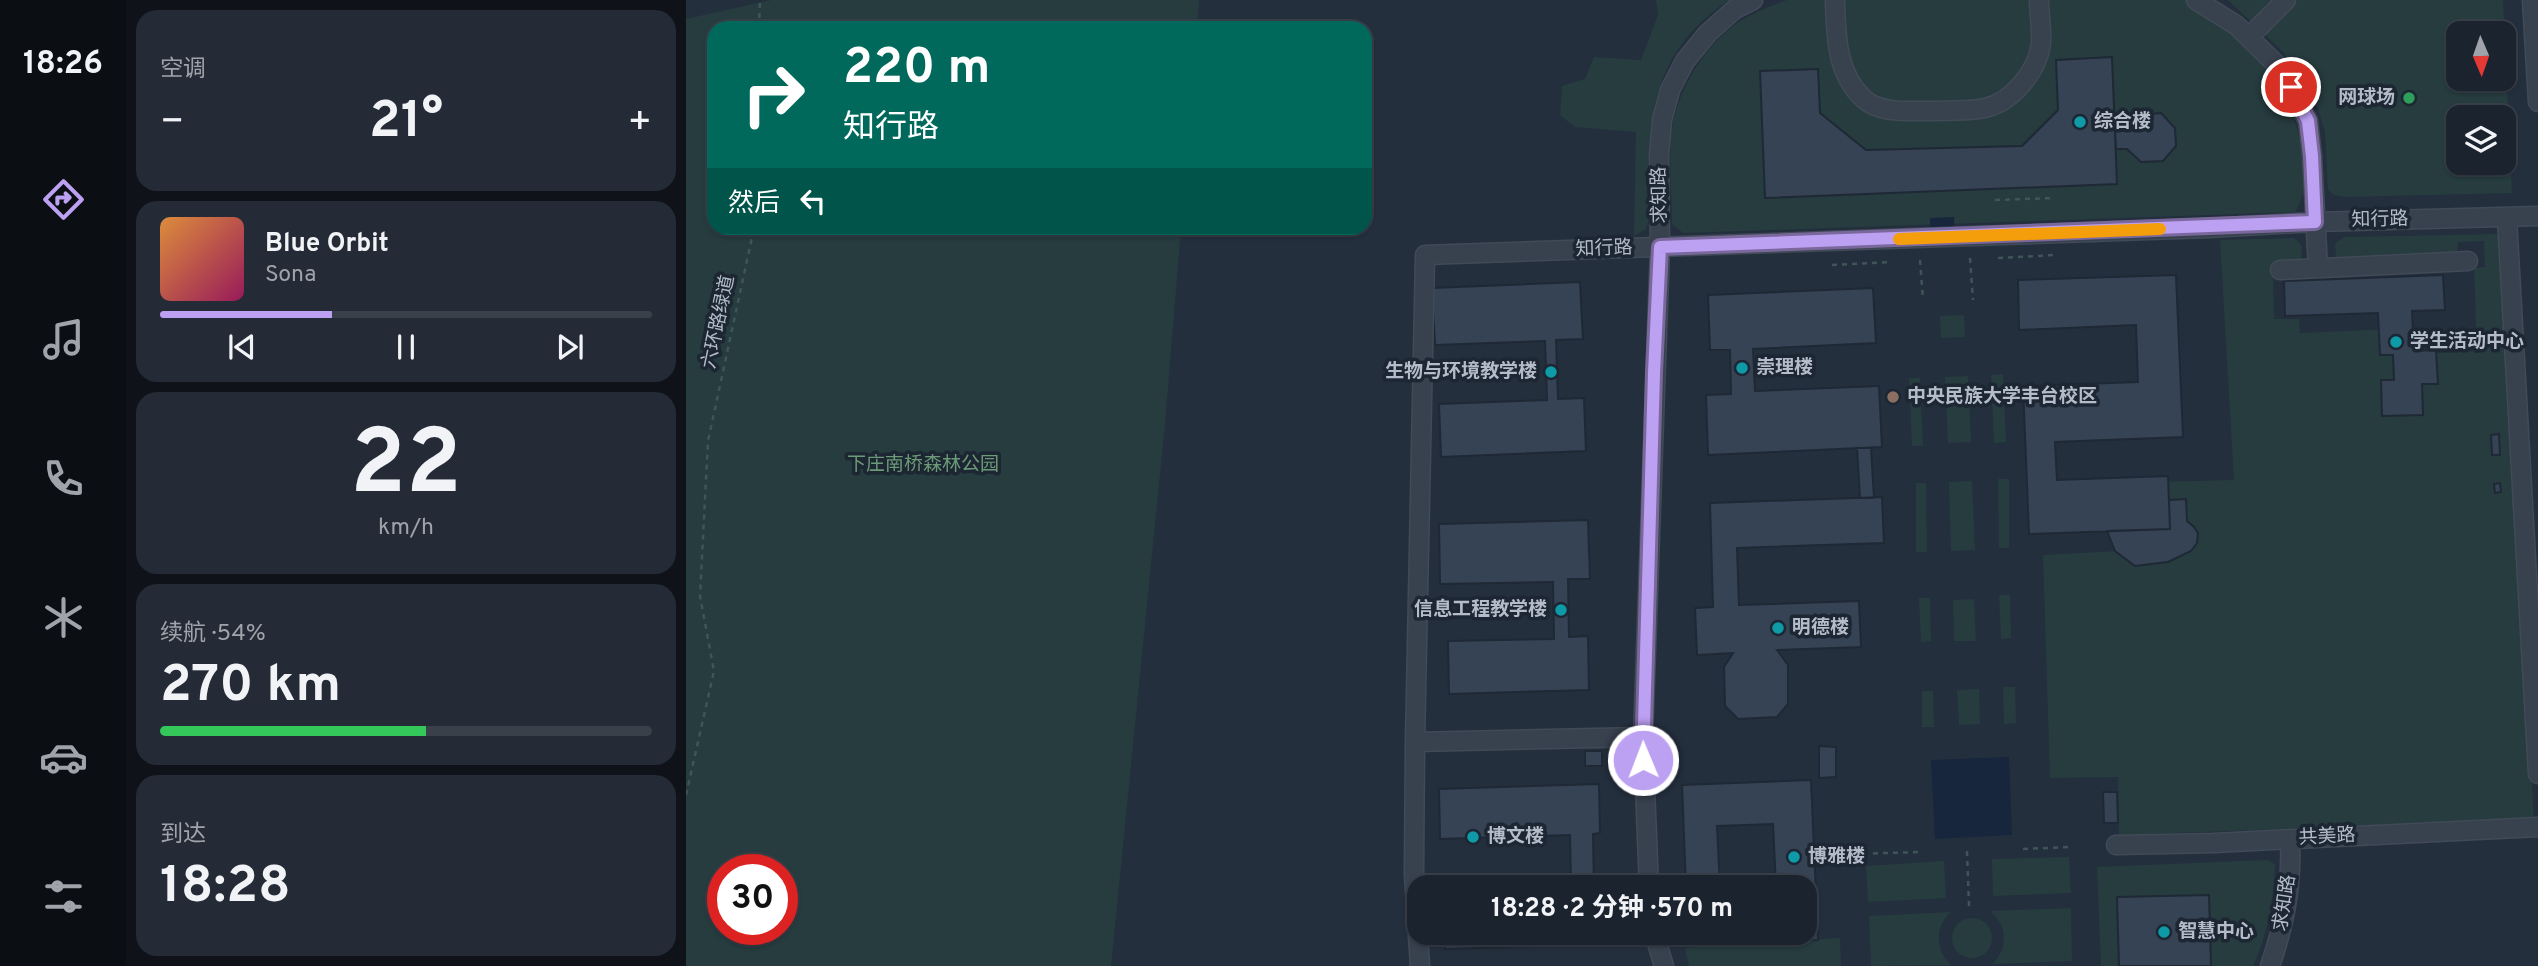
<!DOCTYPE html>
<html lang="zh">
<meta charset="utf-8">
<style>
:root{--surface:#1b232e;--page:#242b36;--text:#f1f3f6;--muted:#a0a4aa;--line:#39404a;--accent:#bca0f2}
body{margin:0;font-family:Overpass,"Noto Sans SC",sans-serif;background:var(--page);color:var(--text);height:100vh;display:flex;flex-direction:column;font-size:26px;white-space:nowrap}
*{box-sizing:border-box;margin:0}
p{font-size:23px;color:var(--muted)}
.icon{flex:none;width:38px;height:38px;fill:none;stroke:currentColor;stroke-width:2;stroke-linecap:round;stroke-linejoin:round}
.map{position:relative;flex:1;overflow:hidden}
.details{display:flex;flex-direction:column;gap:10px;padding:10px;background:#0f1319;width:560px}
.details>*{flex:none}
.top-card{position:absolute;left:21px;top:21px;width:665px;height:214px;border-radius:21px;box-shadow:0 2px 5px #0004,0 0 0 2px var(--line);background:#00695c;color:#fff;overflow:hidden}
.needle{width:46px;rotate:178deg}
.tools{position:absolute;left:1760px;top:21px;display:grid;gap:14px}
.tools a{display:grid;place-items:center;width:70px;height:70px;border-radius:14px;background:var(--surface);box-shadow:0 2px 5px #0004,0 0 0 2px var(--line);font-size:35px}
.speed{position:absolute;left:21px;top:854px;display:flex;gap:14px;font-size:35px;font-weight:700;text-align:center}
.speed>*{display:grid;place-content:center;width:91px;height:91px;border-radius:50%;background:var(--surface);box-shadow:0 2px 5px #0004,0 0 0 2px var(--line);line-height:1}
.speed .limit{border:10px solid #d22;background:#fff;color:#111}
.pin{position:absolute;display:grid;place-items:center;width:60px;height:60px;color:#fff;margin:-30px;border:4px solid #fff;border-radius:50%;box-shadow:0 2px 7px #0007}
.me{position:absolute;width:77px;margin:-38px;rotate:359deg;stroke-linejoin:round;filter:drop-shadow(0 0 5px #0008)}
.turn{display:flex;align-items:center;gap:24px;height:147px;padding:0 21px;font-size:32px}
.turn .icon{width:91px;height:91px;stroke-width:2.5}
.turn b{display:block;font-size:49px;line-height:60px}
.then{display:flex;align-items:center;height:66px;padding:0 21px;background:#0003;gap:14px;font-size:26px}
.big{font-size:52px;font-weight:700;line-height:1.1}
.details .tile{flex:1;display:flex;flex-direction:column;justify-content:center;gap:10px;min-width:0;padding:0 24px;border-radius:21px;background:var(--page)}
.details .dial{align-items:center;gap:0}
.dial b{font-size:91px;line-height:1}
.song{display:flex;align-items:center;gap:21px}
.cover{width:84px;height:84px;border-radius:10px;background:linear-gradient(135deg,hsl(30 70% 55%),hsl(330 70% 35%))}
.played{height:7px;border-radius:4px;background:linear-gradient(90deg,var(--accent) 35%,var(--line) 35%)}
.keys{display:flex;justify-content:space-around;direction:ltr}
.heat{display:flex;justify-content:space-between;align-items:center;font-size:38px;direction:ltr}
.charge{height:10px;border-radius:5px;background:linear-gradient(90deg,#34c759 54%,var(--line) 0)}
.trip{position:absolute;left:721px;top:875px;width:410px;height:70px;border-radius:21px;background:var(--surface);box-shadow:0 2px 5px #0004,0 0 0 2px var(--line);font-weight:700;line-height:70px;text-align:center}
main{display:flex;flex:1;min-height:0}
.menu{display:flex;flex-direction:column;width:126px;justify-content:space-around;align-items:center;background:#0b0e12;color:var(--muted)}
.menu .icon{width:49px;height:49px}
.menu .on{color:var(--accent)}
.menu b{font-size:32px;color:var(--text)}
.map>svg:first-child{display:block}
</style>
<main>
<nav class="menu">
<b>18:26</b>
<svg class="icon on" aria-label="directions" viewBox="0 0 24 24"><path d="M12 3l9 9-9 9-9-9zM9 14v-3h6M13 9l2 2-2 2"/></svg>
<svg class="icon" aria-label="music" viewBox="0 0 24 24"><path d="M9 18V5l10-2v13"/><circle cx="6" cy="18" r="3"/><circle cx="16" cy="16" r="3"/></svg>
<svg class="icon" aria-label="phone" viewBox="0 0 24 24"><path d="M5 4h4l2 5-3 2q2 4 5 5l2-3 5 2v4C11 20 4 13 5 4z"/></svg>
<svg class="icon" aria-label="climate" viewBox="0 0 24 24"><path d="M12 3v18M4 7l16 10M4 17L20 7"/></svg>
<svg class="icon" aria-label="car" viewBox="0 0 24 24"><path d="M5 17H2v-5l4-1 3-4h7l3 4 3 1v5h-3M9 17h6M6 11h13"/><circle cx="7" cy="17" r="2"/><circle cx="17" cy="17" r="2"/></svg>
<svg class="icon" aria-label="filters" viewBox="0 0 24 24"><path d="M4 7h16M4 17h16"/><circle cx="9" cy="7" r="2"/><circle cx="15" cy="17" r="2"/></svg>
</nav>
<section class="details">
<div class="tile"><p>空调</p>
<div class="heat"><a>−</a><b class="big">21°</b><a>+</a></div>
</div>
<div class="tile">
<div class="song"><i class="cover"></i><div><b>Blue Orbit</b><p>Sona</p></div></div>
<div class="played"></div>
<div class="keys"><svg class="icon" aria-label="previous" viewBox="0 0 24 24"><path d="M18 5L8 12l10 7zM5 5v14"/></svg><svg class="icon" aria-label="pause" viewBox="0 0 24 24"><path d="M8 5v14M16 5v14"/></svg><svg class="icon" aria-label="next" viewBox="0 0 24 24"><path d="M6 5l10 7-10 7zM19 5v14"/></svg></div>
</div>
<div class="tile dial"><b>22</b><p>km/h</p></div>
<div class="tile"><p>续航 · 54%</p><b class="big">270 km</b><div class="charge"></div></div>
<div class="tile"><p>到达</p><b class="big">18:28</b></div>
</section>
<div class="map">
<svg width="1852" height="966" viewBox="0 0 1852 966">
<rect width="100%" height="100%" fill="#242f3e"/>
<path fill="#263c3f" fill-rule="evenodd" d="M85 0H513L511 28H28V228H495L479 424 425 966H0V19ZM37 870H96V929H37Z
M970 0H1043C958 57 962 131 962 222L960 229 948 236 950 132 889 127 874 115 876 86 899 79 908 57 955 60 972 15Z
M1101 0H1501C1515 9 1530 17 1543 26 1585 59 1615 113 1617 166 1618 186 1620 194 1609 212L997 233 986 224C986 196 983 166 985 137 988 96 1015 51 1047 26 1062 14 1083 7 1101 0Z
M1542 0H1817L1826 193 1661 197 1648 195 1642 190 1639 132 1632 109 1617 79 1596 51ZM1773 33H1818V79H1773ZM1773 117H1818V163H1773Z
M1814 234 1848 820 1433 835 1432 777 1364 778 1357 555 1471 549 1470 482 1548 480 1534 240 1608 238 1616 246 1615 262 1587 263 1588 319H1613L1614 333 1708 329 1721 355 1791 351 1788 268 1799 267 1798 241 1772 242 1771 251 1650 257 1649 243 1659 237Z
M1278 315 1279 337 1255 338 1254 316Z
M1317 374 1320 442 1308 443 1305 375Z
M1282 376 1285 442 1262 443 1259 377Z
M1223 378H1234L1237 446H1226Z
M1312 479H1323V548H1313Z
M1286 481 1289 550 1265 551 1263 482Z
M1230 483H1240L1241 552H1230Z
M1313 595H1324L1325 638 1315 639Z
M1233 598H1244L1245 641 1235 642Z
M1288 599 1290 641H1268L1267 600Z
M1317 687H1329L1330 723 1318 724Z
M1293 689 1294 724 1273 725 1271 690Z
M1236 691H1247L1248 727H1236Z
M1383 857 1385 893 1307 896 1306 859Z
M1581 860 1589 864C1588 898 1582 935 1567 966H1415L1411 867Z
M1258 861 1260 898 1182 902 1180 866Z
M1385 908 1386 961 1307 964C1322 947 1322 926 1304 911Z
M1265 912C1248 927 1249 949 1265 965L1185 966 1183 916Z
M1266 938a20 20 0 1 1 40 0a20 20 0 1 1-40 0Z
M1154 938 1155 966H1003L999 948Z"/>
<path fill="#17263c" d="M1268 217 1269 246H1245L1244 218Z
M1323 757 1326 835 1249 839 1245 760Z"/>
<path fill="#364354" stroke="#1f2835" stroke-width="2" d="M1426 57 1431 184 1079 198 1074 71 1132 69 1134 113 1180 150 1336 146 1372 110 1370 60Z
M1475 113 1489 128 1490 146 1477 161 1455 162 1441 149H1430L1429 131H1440L1454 115Z
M1490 275 1497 437 1369 442 1371 480 1482 476 1484 529 1343 534 1337 386 1452 382 1450 325 1333 330 1332 280Z
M1757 275 1759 310 1726 311 1728 351 1750 350 1752 384H1736L1737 415 1696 416 1695 380H1708L1707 355H1694L1692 313 1599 316 1598 281Z
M894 282 897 339 870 340 872 399 898 398 900 451 755 457 753 404 861 400 859 341 749 345 746 288Z
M1187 288 1190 343 1067 349 1069 391 1193 386 1196 447 1022 455 1020 395 1045 394 1044 350H1024L1022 295Z
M1813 434 1814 455H1806L1805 435Z
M1171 448H1185L1188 498H1174Z
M1814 483 1815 492 1809 493 1808 484Z
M1196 497 1198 543 1051 548 1053 605 1173 601 1175 647 1091 650 1102 665V704L1091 717 1052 719 1039 706 1038 667 1047 653 1011 655 1009 608 1027 607 1024 503Z
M1500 499 1501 521 1508 527 1512 533 1511 543 1505 551 1482 562 1449 566 1429 551 1421 531 1484 529 1483 500Z
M902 520 904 579H882L883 637 902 636 903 690 763 694 762 641 868 639 867 582 754 584 753 524Z
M1133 746 1150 747V777L1133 778Z
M899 751H916V766H899Z
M1125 780 1132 940 1002 945 1001 933H1118V887H1090L1087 824 1031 826 1034 887H1000L996 785Z
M913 784 914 833 907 834 908 887H885L884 835 754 839 753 789Z
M1417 792H1431L1432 823H1418Z
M1523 895 1525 966H1433L1431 897Z
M758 933H918V944L759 949Z"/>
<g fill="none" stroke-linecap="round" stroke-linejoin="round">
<defs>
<path id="minor" d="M1149 0C1150 35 1150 74 1178 99 1192 113 1222 111 1240 111 1259 110 1280 112 1299 108 1326 102 1352 71 1355 43 1356 29 1353 14 1353 0
M1510 0 1550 25 1592 66 1622 121 1626 156 1632 268
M1846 0 1852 102
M1563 37 1600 0
M1821 218 1852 774
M1594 270 1782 261
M729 742 957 737
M1430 845 1528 843 1852 827
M963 887 957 737 974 247 973 155 976 120 984 90 999 61 1022 33 1049 9 1067 0
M968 933 978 966
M734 966 728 874 729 742 739 255 1523 228 1629 222 1852 216
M1584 966C1599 922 1606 886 1604 839"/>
</defs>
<use href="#minor" stroke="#414a57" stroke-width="21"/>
<path stroke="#3f5557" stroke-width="2.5" stroke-dasharray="5 5" stroke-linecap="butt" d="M73 28 74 0
M1309 200 1369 198
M1284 258 1287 300
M1312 258 1369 255
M1234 260 1237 300
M1146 265 1205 262
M0 795 28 671 14 596 22 441 68 228
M1337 849 1383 847
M1281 851 1283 906
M1167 854 1235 852"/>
<use href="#minor" stroke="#38414e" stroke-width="18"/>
</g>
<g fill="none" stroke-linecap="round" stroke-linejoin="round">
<defs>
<path id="route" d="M957 760 968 373 974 247 1629 222 1626 156 1622 121 1605 87"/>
</defs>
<use href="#route" stroke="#7a689d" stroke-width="18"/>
<use href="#route" stroke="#bca0f2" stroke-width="12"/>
<path stroke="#f59e0b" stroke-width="12" d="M1213 239 1474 229"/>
</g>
<circle fill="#2e9e5b" stroke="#1d2633" stroke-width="2.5" cx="1723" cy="98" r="7"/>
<g fill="#0f9aa8" stroke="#1d2633" stroke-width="2.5">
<circle cx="1394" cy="122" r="7"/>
<circle cx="1710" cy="342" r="7"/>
<circle cx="1056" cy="368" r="7"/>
<circle cx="865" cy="372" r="7"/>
<circle cx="875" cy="610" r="7"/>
<circle cx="1092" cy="628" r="7"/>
<circle cx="787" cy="837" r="7"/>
<circle cx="1108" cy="857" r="7"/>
<circle cx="1478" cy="932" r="7"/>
</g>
<circle fill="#8d6e63" stroke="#1d2633" stroke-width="2.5" cx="1207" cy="397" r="7"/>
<g text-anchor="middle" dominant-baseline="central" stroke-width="7" stroke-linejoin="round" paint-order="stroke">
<g font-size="19" font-weight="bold" fill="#b4bcc9" stroke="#1d2633" text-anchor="start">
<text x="1709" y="98" text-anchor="end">网球场</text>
<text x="1408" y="122">综合楼</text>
<text x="1724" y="342">学生活动中心</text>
<text x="1070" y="368">崇理楼</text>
<text x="851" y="372" text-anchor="end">生物与环境教学楼</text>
<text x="1221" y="397">中央民族大学丰台校区</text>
<text x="861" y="610" text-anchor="end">信息工程教学楼</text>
<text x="1106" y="628">明德楼</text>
<text x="801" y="837">博文楼</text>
<text x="1122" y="857">博雅楼</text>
<text x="1492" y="932">智慧中心</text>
</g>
<g font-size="19" fill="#b4bcc9" stroke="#1d2633">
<text transform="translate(974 195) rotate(-91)">求知路</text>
<text transform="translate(1694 220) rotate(-1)">知行路</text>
<text transform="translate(918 249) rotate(-2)">知行路</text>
<text transform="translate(33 322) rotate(-78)">六环路绿道</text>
<text transform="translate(1641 837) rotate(-3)">共美路</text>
<text transform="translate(1599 903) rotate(-81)">求知路</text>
</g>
<g font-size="19" fill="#6b9a76" stroke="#1d2633">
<text x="237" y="465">下庄南桥森林公园</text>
</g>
</g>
</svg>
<div class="tools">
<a><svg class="needle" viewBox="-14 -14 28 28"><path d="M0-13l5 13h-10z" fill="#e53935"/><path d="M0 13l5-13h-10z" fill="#a0a4aa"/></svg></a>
<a><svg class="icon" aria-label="layers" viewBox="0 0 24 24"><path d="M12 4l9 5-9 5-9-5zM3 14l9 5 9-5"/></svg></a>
</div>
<div class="speed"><div class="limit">30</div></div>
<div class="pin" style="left:1605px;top:87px;background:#d93025"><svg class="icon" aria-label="arrive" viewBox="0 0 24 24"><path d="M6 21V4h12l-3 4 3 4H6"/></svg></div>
<svg class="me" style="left:957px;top:760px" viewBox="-20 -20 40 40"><circle r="17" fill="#bca0f2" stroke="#fff" stroke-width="3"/><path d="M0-11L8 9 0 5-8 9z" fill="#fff"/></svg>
<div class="trip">18:28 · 2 分钟 · 570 m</div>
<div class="top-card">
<div class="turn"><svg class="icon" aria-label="right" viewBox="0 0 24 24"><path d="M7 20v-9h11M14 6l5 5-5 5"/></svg><div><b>220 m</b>知行路</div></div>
<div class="then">然后<svg class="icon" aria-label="left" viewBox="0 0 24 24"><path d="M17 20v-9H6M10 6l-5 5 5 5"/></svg></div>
</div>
</div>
</main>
